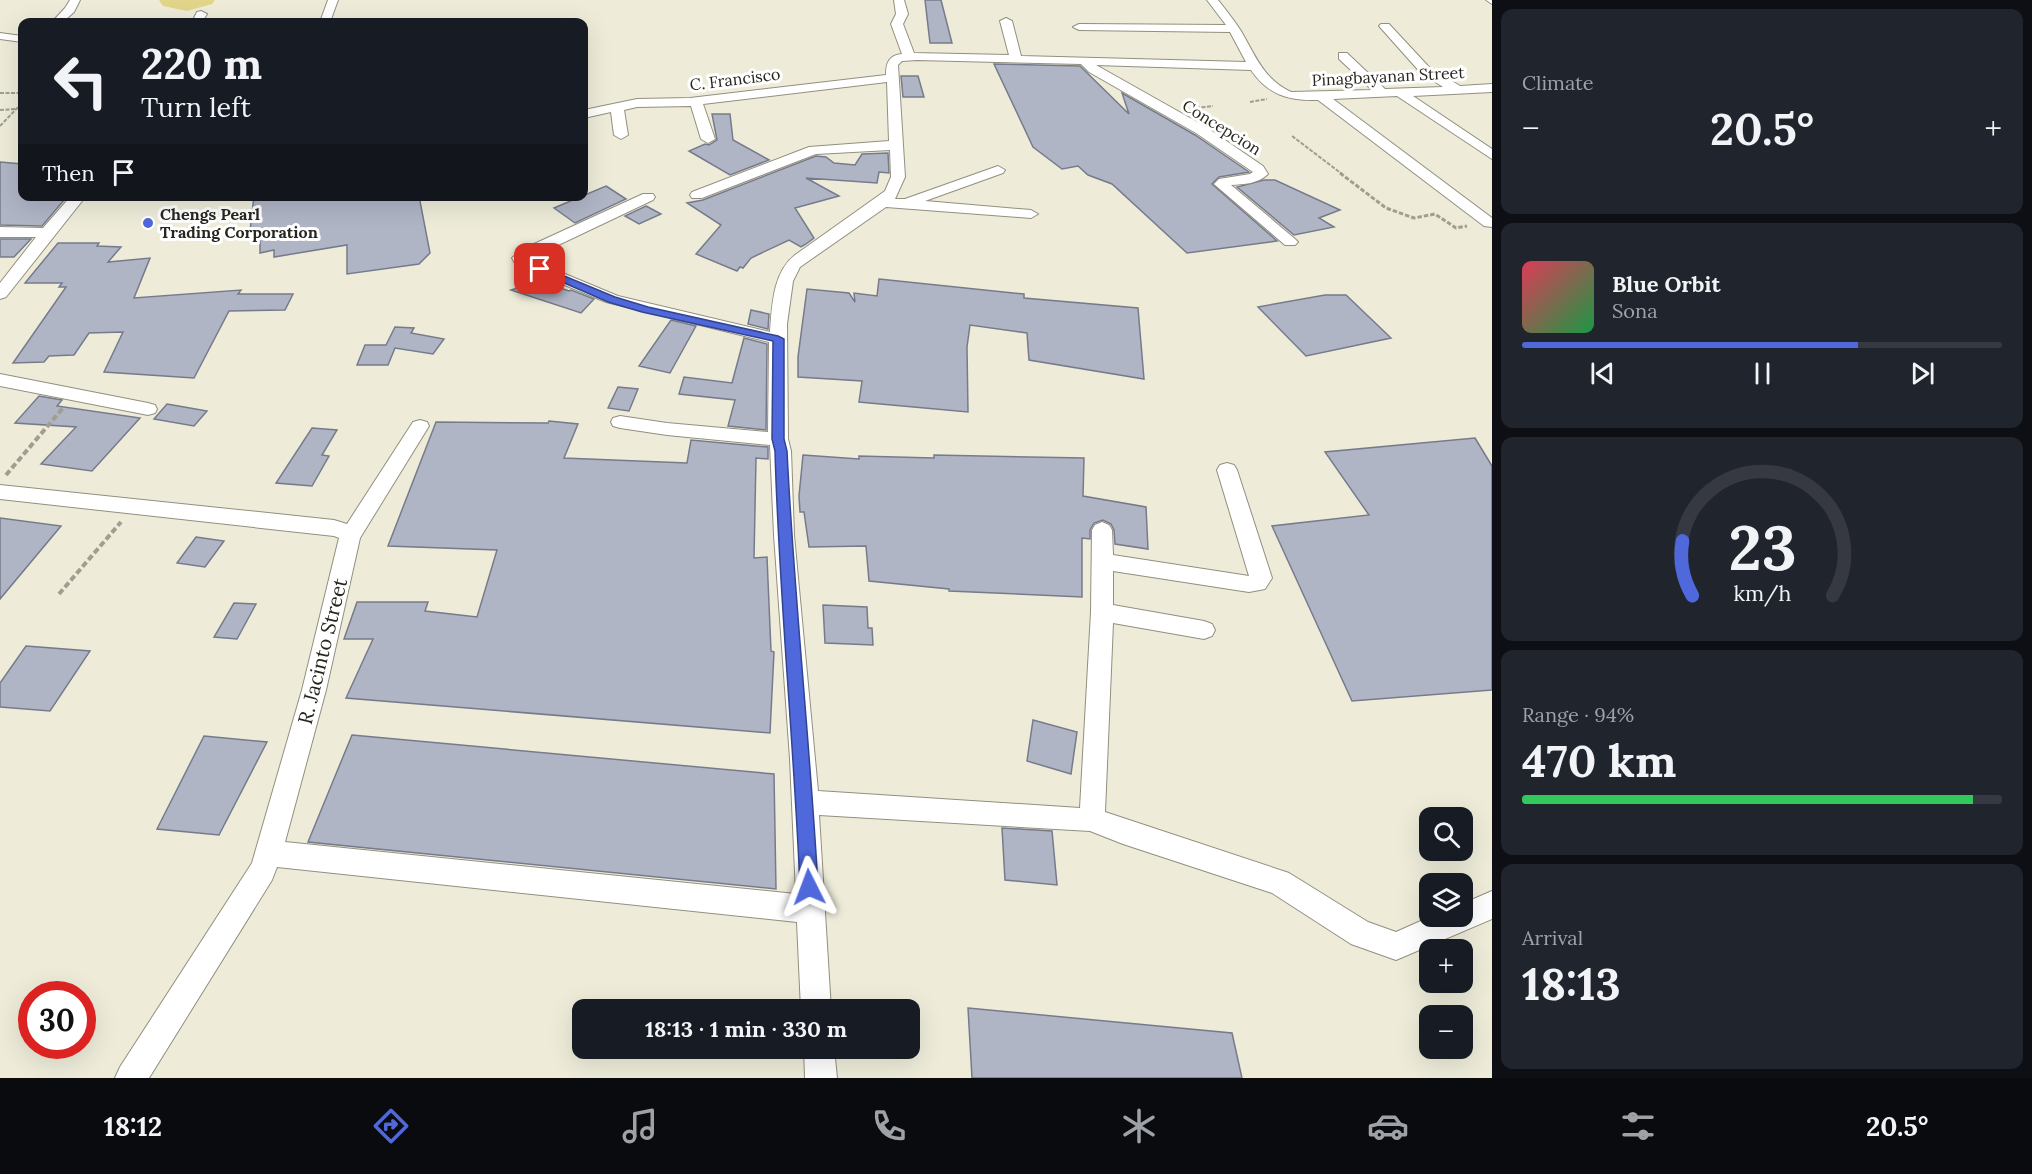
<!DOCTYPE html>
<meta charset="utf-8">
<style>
:root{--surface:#171b24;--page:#20242c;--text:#f1f3f6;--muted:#9ea1a6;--line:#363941;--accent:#4f68dc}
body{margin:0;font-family:Lora,serif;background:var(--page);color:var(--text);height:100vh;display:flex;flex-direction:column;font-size:22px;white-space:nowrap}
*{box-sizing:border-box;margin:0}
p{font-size:20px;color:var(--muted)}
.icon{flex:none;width:33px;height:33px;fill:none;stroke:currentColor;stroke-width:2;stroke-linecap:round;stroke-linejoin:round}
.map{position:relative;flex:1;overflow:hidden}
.drawer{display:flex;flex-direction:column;gap:9px;padding:9px;background:#0d0f14;width:540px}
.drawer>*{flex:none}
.top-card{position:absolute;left:18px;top:18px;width:570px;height:183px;border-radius:12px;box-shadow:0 6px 24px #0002;background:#171b24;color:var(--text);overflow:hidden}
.tools{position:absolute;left:1419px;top:807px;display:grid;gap:12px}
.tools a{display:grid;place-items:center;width:54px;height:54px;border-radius:12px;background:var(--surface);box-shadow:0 6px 24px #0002;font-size:30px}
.speed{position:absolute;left:18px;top:981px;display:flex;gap:12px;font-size:30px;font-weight:700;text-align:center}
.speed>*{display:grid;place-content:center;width:78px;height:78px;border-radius:50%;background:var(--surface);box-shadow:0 6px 24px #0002;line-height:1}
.speed .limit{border:9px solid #d22;background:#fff;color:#111}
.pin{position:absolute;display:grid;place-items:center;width:51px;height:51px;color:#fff;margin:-26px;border-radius:12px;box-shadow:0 3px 9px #0006}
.me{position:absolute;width:66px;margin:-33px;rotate:357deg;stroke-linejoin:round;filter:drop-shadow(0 0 4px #0008)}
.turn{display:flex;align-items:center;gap:21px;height:126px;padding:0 24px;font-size:27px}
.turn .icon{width:78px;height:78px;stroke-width:2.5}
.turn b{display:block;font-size:42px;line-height:51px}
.then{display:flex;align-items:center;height:57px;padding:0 24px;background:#0003;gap:12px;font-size:22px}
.big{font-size:45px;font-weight:700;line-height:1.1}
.drawer .tile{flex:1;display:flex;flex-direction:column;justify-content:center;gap:9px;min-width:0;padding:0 21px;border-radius:12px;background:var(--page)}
.drawer .dial{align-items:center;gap:0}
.dial svg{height:156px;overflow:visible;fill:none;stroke:var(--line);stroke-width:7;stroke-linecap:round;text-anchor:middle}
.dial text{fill:var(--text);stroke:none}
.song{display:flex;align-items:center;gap:18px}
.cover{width:72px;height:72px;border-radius:9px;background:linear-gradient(135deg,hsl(350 70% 55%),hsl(140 70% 35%))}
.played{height:6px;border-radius:3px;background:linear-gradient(90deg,var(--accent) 70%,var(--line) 70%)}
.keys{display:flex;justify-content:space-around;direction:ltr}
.heat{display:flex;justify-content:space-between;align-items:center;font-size:33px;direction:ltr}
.charge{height:9px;border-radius:4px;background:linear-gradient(90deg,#34c759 94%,var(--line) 0)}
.trip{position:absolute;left:572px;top:999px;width:348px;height:60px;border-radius:12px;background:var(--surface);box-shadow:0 6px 24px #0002;font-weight:700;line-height:60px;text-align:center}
.menu{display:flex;height:96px;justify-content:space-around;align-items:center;background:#090b0e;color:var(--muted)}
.menu .icon{width:42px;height:42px}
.menu .current{color:var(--accent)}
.menu b{font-size:27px;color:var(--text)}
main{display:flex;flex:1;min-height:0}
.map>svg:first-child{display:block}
</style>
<main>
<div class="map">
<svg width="1492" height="1078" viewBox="0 0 1492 1078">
<rect width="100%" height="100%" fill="#eeecd9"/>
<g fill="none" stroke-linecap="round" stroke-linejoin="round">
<path fill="#e1d589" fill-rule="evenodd" d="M159 0H215L212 4 187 11 163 6Z"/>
</g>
<path fill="#b0b5c6" stroke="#767b8b" stroke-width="1.5" d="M925 0H941L952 43H930Z
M994 64 1080 66 1129 114 1122 93 1195 135 1249 172 1219 177 1212 184 1277 241 1187 253 1112 184 1088 175 1078 166 1062 169 1033 147Z
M901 76H918L924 97H903Z
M712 114H730L733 140 769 160 730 175 689 151 705 144 709 145 717 140Z
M888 153 889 173 879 172 877 183 806 178 839 196 795 208 814 238 806 244 801 247 789 240 751 258 743 268 740 267 737 271 696 254 721 225 687 203 703 200 816 156 826 157 834 163 855 165 862 154Z
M0 162 22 164V196L65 199 42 226 0 225Z
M1264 180H1275L1340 210 1319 218 1334 227 1294 235 1237 187Z
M606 186 626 199 575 223 554 208Z
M254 196H419L430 253 419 264 347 274V245L274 257V250L260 253V238L249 240Z
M646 206 661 214 639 224 625 216Z
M0 239H31L14 257H0Z
M58 243H99L97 246 121 247 108 262 150 258 134 298 241 290 238 294H293L285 310 229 311 194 378 104 372 123 332 89 333 74 355 49 356 44 362 13 363 66 287H59L62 283H25Z
M879 279 1024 294V298L1138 308 1144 379 1029 360 1027 333 970 325 967 347 968 412 859 402 862 381 798 377V357L807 289 849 293 855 302 854 293 877 296Z
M539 281 569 291 571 290 594 299 581 313 511 290Z
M1325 295H1346L1391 338 1306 356 1258 307Z
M751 310 769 314 768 329 748 324Z
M671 320 696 326 670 373 639 366Z
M395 327 414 328 411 333 444 339 433 354 395 348 388 365H357L365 345H386Z
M744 338 767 344 766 430 728 426 735 400 679 394 684 377 732 383Z
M618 387 638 389 629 411 608 408Z
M39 396 62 400 57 406 140 418 92 471 41 464 76 427 15 423Z
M167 404 207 411 194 426 154 419Z
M549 421 578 424 564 458 687 463 691 440 768 447V459L756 458 754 558 767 557 771 651 774 652 770 733 346 698 373 639H344L357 602H428L425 611 477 617 497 550 388 546 436 422 548 423Z
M312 428 337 430 322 455 329 456 312 486 276 483Z
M1475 438 1492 466V690L1352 701 1272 526 1369 515 1325 452Z
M803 455 859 459V456L934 458V455L1084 458 1083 496 1146 507 1148 549 1115 544 1114 530 1111 524 1103 520 1094 523 1090 530V539L1082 538V597L949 591V589L869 581 866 546 809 547 804 512H800L799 496Z
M0 518 61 526 0 599Z
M196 537 224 541 205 567 177 563Z
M234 603 256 604 237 639 214 637Z
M823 605 867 607 868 628H872L873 645 825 643Z
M26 646 90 651 50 711 0 707V683Z
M1033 720 1077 732 1071 774 1027 761Z
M352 735 774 774 776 889 308 842Z
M204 736 267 742 219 835 157 829Z
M1002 828 1052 831 1057 885 1005 880Z
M968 1008 1232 1033 1242 1078H972Z"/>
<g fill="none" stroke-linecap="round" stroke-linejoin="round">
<defs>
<path id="minor" d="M70 0H80L74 12 63 22H52L65 8Z
M328 0H338L330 22H320Z
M894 0H904L908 14 903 24 914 53 1009 55 1000 21 1006 18 1012 21 1021 56 1246 62 1230 32 1079 30 1073 27 1079 24 1226 25 1207 0H1218C1226 10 1234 20 1241 31 1255 55 1264 80 1291 92L1372 90 1339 59V53H1347L1385 89 1443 87 1420 72 1379 26 1381 24H1389L1428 66 1460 86 1492 84V92L1413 96 1492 149V159L1397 96 1333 99 1492 218V227L1484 226 1318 100C1289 101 1268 95 1251 70L1096 65 1206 127 1263 166 1268 174C1258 184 1244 184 1231 185L1295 239 1298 242 1295 245H1285L1214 184 1219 179 1250 174 1253 172 1196 133 1089 72 1081 64 917 60 902 61 898 65 905 177 895 199H905L998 166 1005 170 1003 173 925 201 1031 210 1038 214 1031 218 886 207 800 267 793 281 787 324 788 439 791 451 794 535 818 791 1080 808 1091 612 1092 530 1095 525 1102 522 1109 525 1112 530 1113 555 1249 576 1217 470 1220 465 1227 463 1234 465 1237 470 1272 578 1265 589 1249 592 1113 571V605L1204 621 1212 624 1215 630 1212 636 1204 639 1113 623 1105 812 1289 873 1368 922 1396 932 1432 916H1462V904L1492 891V919L1396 960 1351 944 1272 893 1123 844 1090 831 819 815 831 1010H801L797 922 277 867 272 880 149 1078H115L120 1067 252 863 302 690 339 538 334 536 0 499V485L334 520 347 524 413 422 420 420 427 422 429 426 360 538 326 690 285 842 796 894 790 759 774 535 770 445 667 435 620 428 613 426 611 422 613 418 620 416 667 423 768 432 769 342 606 302 516 265 512 258 521 250 643 194H653L655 197 653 200 529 259 618 296 770 332C772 305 773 272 795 255L885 191 891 177 890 150 816 154 702 198H692L690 195 692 192 809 147 889 141 887 82 703 104 715 139 708 143 701 139 691 106 637 107 624 110 628 135 621 139 614 135 611 112 584 118V110L637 99 690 98 886 75C886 63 889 55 902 54L891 24 896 14Z
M1486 0H1492V4Z
M201 11 207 14 202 22H192L197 12Z
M0 33 22 36V42L0 39Z
M71 196H86L6 297 0 299V283L36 237H0V227L43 228Z
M0 374 148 403 155 405 157 409 155 413 148 415 0 386Z
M804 1048H834L837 1078H805Z"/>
</defs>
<use href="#minor" stroke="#928f7f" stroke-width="2"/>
<path stroke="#a09e90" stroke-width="2" stroke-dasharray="4 1.5" stroke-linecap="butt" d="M0 93H22
M1250 102 1267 99
M1196 108 1213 106
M0 110 16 109
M0 126 22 103
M1292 136 1342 174"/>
<path stroke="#a09e90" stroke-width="3" stroke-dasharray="4.5 2" stroke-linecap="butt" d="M1340 173 1386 208 1414 218 1435 214 1456 228 1467 226"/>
<path stroke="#a09e90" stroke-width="4" stroke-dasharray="6 3" stroke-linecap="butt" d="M6 475 63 408
M59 594 121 522"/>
<use href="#minor" fill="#fff" fill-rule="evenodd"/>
</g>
<path fill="#4f68dc" stroke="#33448f" stroke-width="1.5" d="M540 266 615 297 648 307 778 336 784 339V439L787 451C794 597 810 742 818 887L815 893 809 896 803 893 800 887C794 742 779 597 775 451L772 439 773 341 642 312 608 302 537 271 535 269Z"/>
<circle fill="#4f68dc" stroke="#fff" stroke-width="2" cx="148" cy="223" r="6"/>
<g text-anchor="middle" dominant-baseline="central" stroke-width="6" stroke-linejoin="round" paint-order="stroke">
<g font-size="16" fill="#27261f" stroke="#fff">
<text transform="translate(1388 76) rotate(-3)">Pinagbayanan Street</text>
<text transform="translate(735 79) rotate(-7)">C. Francisco</text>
<text transform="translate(1222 127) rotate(32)">Concepcion</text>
</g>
<g font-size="16" font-weight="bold" fill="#27261f" stroke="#fff" text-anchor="start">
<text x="160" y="214">Chengs Pearl<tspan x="160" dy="18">Trading Corporation</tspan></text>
</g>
<g font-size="20" fill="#27261f" stroke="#fff">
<text transform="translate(322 651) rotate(-76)">R. Jacinto Street</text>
</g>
</g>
</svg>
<div class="tools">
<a><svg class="icon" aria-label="search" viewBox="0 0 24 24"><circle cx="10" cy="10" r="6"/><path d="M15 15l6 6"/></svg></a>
<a><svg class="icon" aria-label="layers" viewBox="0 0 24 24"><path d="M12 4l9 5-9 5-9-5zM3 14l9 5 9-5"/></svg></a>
<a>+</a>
<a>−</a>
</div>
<div class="speed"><div class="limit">30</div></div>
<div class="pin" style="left:540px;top:269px;background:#d93025"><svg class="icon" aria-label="arrive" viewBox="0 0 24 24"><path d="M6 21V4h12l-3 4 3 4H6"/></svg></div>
<svg class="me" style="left:809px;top:887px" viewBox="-20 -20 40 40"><path d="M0-17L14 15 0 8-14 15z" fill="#4f68dc" stroke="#fff" stroke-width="4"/></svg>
<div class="trip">18:13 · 1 min · 330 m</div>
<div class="top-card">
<div class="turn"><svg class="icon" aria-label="left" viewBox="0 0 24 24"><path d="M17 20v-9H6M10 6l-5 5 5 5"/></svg><div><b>220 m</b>Turn left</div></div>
<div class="then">Then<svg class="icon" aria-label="arrive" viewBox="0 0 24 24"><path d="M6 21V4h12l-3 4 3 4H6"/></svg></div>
</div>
</div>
<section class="drawer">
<div class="tile"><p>Climate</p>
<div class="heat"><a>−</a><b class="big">20.5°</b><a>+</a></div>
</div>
<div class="tile">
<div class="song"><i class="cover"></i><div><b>Blue Orbit</b><p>Sona</p></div></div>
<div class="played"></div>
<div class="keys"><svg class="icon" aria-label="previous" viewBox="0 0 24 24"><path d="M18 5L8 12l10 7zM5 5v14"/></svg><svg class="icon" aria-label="pause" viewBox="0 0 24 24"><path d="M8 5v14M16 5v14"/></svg><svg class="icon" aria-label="next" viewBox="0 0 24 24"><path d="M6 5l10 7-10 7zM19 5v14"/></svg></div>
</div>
<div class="tile dial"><svg viewBox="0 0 100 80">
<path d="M14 69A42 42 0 1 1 86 69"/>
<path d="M14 69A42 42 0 0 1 9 41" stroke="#4f68dc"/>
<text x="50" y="56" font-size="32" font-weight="700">23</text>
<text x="50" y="72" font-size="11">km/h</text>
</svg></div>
<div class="tile"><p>Range · 94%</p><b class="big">470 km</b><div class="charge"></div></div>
<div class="tile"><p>Arrival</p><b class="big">18:13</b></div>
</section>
</main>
<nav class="menu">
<b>18:12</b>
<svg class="icon current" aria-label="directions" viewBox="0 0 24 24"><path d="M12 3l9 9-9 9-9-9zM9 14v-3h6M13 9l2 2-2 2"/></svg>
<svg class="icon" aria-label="music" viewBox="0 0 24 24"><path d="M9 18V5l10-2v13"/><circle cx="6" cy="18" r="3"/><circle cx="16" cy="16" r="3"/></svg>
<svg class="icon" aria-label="phone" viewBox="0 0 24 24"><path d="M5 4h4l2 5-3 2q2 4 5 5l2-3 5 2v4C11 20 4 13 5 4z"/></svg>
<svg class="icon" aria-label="climate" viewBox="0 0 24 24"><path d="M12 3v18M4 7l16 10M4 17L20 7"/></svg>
<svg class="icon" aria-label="car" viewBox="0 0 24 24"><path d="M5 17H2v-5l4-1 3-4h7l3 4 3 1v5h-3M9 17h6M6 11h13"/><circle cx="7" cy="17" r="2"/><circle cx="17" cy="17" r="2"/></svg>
<svg class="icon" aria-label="filters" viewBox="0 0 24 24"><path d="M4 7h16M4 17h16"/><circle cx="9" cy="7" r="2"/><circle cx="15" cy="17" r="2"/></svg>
<b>20.5°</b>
</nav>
